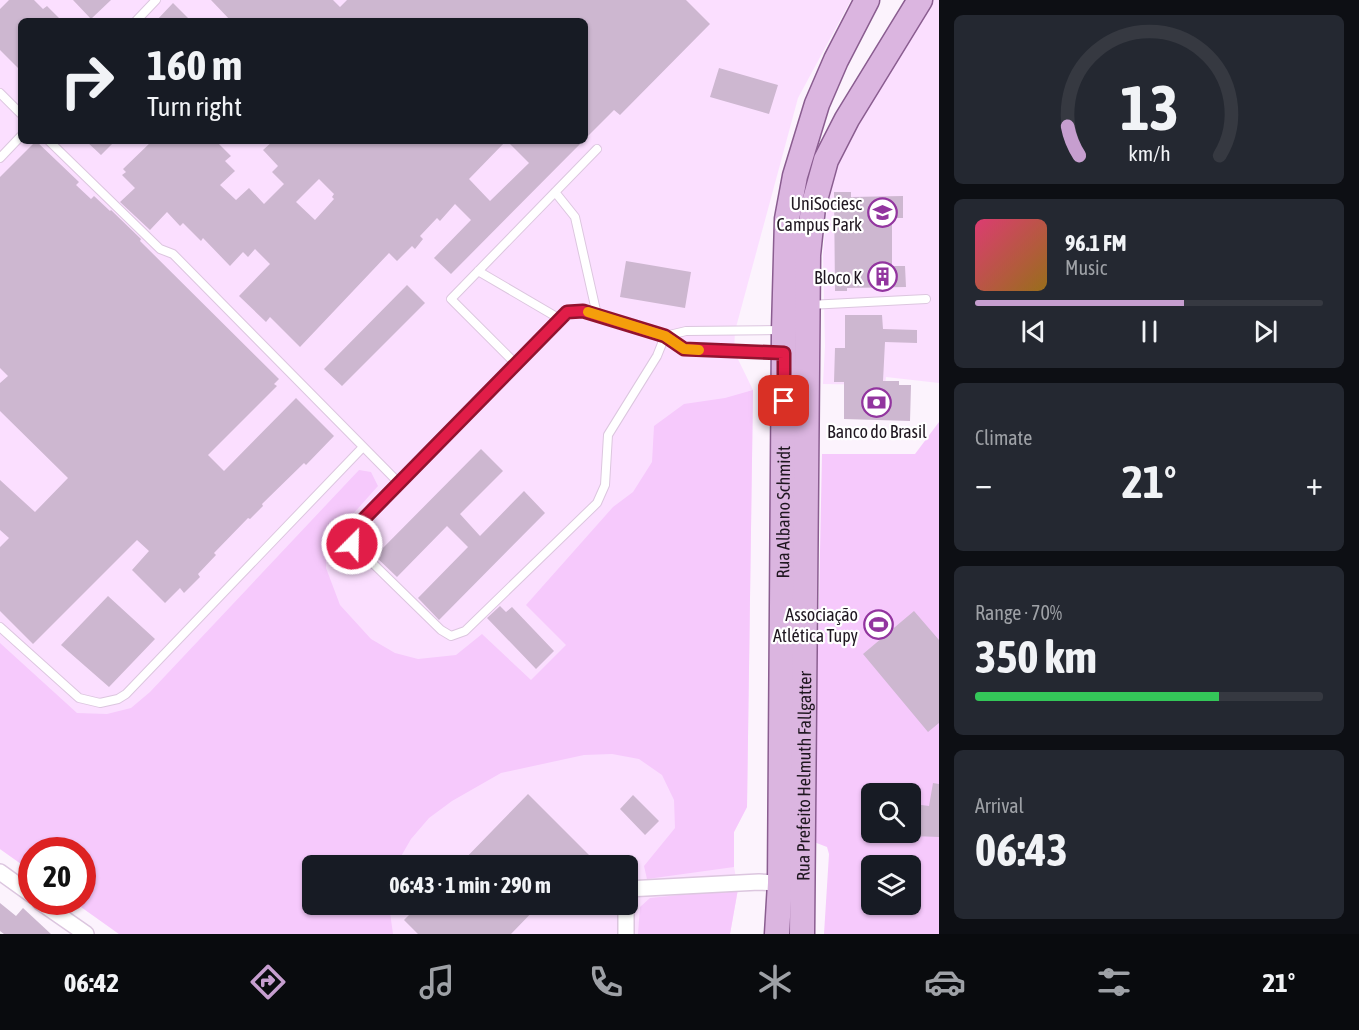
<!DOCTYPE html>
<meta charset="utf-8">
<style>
:root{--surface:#171b24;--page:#242831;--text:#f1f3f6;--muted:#9ea1a6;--line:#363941;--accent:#c69ecf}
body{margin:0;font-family:"Asap Condensed",sans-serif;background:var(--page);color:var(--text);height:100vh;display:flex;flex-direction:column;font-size:22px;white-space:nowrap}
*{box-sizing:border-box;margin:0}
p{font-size:20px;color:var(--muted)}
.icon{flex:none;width:33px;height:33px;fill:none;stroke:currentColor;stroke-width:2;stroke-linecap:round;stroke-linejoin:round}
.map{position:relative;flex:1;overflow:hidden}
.sheet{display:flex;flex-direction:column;gap:15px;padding:15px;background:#0d0f14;width:420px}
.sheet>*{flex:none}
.top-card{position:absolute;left:18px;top:18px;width:570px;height:126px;border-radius:9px;box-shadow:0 2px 4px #0004;background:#171b24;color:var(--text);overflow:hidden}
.tools{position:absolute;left:861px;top:783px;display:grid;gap:12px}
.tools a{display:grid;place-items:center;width:60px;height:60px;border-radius:9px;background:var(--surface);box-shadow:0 2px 4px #0004;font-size:30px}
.speed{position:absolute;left:18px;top:837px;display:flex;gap:12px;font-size:30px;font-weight:700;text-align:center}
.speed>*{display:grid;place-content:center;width:78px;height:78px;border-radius:50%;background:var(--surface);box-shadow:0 2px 4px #0004;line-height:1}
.speed .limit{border:9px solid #d22;background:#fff;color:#111}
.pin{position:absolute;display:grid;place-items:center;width:51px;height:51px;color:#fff;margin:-26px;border-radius:12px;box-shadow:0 3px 9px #0006}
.me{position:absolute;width:66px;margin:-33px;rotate:23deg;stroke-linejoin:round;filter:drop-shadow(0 0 4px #0008)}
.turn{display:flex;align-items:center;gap:21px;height:126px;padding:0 30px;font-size:27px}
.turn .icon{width:78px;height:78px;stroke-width:2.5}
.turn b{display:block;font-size:42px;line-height:51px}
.big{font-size:45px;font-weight:700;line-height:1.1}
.sheet .widget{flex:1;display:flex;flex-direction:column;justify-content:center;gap:9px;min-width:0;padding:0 21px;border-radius:9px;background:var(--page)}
.sheet .dial{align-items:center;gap:0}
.dial svg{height:156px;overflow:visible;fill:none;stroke:var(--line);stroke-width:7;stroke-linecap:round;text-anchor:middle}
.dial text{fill:var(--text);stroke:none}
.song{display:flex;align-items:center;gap:18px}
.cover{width:72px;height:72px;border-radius:9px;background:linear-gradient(135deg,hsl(340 70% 55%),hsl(40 70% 35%))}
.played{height:6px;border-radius:3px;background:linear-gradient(90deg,var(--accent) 60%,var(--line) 60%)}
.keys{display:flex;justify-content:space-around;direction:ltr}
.heat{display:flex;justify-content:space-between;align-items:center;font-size:33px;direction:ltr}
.charge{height:9px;border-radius:4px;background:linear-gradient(90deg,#34c759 70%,var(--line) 0)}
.trip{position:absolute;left:302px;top:855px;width:336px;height:60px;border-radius:9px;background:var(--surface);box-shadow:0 2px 4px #0004;font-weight:700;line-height:60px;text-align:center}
.tab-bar{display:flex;height:96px;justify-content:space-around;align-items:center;background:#090b0e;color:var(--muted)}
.tab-bar .icon{width:42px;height:42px}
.tab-bar .current{color:var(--accent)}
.tab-bar b{font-size:27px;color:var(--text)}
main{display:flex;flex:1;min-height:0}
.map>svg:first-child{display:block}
</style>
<main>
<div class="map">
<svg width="939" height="934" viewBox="0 0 939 934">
<rect width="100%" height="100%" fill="#fcf3fd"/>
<path fill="#fbdfff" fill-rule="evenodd" d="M0 0H851L798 98 735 331 734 351 753 390 747 807 734 832V867L738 889 730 934H119L74 902H82V850H32L31 871 0 849ZM21 21H585V141H21ZM312 866H627V904H312Z
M930 0H939V383L886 377 885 385 823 384 825 346 823 254 830 172 842 146Z"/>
<path fill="#f6c9fc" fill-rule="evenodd" d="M753 390 747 807 734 832V867L647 879 644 866 675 828 674 800 662 775 639 759 612 754 584 755 501 773 452 801 429 818 411 839 396 865 312 866V904L389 905 393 934H119L74 902H82V850H32L31 871 0 849V643L77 713 107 714 131 708 150 692 359 470 371 472 378 486 327 543 326 568 340 605 371 639 395 653 418 659 456 655 482 634 531 680 566 645 526 605 613 507 633 492 652 462 654 426 684 404 725 398Z
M939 422V934H824L829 854 827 847 814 842 822 454H915ZM872 794H910V832H872ZM872 866H910V904H872Z
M738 889 730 934H638L640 907 650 898Z"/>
<path fill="#cdb7d0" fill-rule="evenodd" d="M9 0H34L43 9 47 6 62 21H21V71L0 50V9Z
M73 0H111L91 19Z
M211 0H333L340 7 347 0H686L710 24 620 115 614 110 585 139V21H231Z
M173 3 191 21H156Z
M719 68 778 85 769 114 710 97Z
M36 141 79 182 76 185 91 199 94 196 110 211 111 210 141 239 140 241 279 379 274 384 277 386 208 455 224 471 296 398 334 436 306 465 304 463 262 504 263 506 250 519 248 518 214 553 216 555 198 574 200 577 184 593 180 588 165 603 132 570 149 551 137 540 33 644 0 611V547L9 538 0 530V480L35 512 68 478 0 411V383L8 376 0 368V177Z
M86 141H115L101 155Z
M152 141H216L231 156 225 161 235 171 220 185 236 200 249 188 264 204 284 184 272 172 278 166 263 150 273 141H506L469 179 490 201 529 163 507 141H583L451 274 434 258 471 220 455 204 440 221 437 218 420 236 423 239 415 249 412 246 397 261 389 253 300 347 270 317 266 322 239 296 270 264 255 249 248 257 243 252 230 266 203 238 201 241 183 223 180 226 167 212 150 230 120 202 135 188 122 175 126 172 123 169ZM319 179 334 194 332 197 334 199 315 220 296 202Z
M834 192H851V197L903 196V218H892V266H905L906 287 847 288V291H835Z
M626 261 691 272 685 308 620 297Z
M407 285 425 303 342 386 324 369Z
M845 315H882L883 329 917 330V343L885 342 883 381H899V385H911L910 421 844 419V382H834L835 348H845Z
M481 449 503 471 460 514 480 536 524 491 545 513 439 620 418 598 468 547 447 526 397 577 375 556Z
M108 596 155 639 109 687 61 645Z
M500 606 506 612 512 607 554 651 536 669 487 618Z
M914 611 939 640V723L928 732 863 654Z
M933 783 939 784V837L912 836 914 804 929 806Z
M528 794 589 855 578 866H458Z
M633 795 659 821 645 835 620 809Z
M0 903 16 916 23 908 51 934H4L0 931Z
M420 904H540L511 934H418L404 920Z"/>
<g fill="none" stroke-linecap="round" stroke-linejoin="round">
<defs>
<path id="service" d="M136 21 156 0
M0 93 21 114
M49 141 160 249 173 254 398 482
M0 158 21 136
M555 192 575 217 597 315
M478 271 560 319
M809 305 926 299
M665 336 657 356 608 435 605 485 597 503 465 631 451 636 441 630 353 544 351 532 567 312 583 311 665 336 684 349 781 353
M665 336 686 331 780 330
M516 364 451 299 597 149
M0 627 79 698 100 703 118 699 126 694 363 447"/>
<path id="minor" d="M0 872 32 895
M627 889 759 882 780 883
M40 902 86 934
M626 934V904"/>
<g id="primary">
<path id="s1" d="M777 934 780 883 784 330 787 219 795 176 817 104 836 60 867 0"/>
<path id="s2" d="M802 934 808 255 813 207 826 160 847 119 920 0"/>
</g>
</defs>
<use href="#service" stroke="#dcc6df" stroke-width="10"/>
<use href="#minor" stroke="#dcc6df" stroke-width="18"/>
<use href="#primary" stroke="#8a5d90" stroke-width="27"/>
<use href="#service" stroke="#fff" stroke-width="8"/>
<use href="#minor" stroke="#fff" stroke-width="15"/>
<use href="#primary" stroke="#dbb5e0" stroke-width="24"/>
</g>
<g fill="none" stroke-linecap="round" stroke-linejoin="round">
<defs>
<path id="route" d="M352 544 351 532 567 312 583 311 665 336 684 349 784 353V401"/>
</defs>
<use href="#route" stroke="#92132f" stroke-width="15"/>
<use href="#route" stroke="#e11d48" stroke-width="10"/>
<path stroke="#f59e0b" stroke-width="10" d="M588 312 665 336 684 349 699 350"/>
</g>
<defs>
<symbol id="university-ring" viewBox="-11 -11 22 22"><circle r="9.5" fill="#fff" stroke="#92359f" stroke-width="1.5"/><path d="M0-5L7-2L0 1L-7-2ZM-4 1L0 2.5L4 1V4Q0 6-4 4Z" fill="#92359f"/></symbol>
<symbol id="building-ring" viewBox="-11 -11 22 22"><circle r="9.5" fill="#fff" stroke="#92359f" stroke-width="1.5"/><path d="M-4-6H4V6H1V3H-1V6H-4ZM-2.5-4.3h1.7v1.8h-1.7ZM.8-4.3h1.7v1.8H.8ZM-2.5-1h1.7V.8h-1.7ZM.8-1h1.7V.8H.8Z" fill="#92359f"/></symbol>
<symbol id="bank-ring" viewBox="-11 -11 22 22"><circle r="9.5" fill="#fff" stroke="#92359f" stroke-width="1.5"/><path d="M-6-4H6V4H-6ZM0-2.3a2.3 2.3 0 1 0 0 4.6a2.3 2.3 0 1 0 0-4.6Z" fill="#92359f"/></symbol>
<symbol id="stadium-ring" viewBox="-11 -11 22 22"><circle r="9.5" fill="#fff" stroke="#92359f" stroke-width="1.5"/><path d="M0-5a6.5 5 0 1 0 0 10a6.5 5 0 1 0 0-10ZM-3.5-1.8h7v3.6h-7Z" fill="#92359f"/></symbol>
</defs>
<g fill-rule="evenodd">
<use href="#university-ring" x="866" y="196" width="33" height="33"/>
<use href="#building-ring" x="866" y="260" width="33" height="33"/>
<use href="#bank-ring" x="860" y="386" width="33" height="33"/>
<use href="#stadium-ring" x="862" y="608" width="33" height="33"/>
</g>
<g text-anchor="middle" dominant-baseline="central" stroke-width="4.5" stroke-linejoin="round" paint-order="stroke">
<g font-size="18" fill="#1f1720" stroke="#fff" text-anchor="end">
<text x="862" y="203">UniSociesc<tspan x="862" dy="21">Campus Park</tspan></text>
<text x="862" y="277">Bloco K</text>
<text x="877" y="431" text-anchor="middle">Banco do Brasil</text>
<text x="858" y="614">Associação<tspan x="858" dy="21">Atlética Tupy</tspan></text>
</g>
<g font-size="18" fill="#1f1720" stroke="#fff">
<text stroke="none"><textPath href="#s1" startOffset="422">Rua Albano Schmidt</textPath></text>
<text stroke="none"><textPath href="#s2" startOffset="158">Rua Prefeito Helmuth Fallgatter</textPath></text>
</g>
</g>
</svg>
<div class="tools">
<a><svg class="icon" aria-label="search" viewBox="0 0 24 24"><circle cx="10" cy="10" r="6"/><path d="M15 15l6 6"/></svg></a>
<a><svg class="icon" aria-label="layers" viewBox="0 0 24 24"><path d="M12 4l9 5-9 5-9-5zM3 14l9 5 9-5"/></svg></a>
</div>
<div class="speed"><div class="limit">20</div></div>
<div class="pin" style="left:784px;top:401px;background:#d93025"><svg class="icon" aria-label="arrive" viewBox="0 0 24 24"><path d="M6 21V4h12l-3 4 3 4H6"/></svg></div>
<svg class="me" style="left:352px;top:544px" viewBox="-20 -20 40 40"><circle r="17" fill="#e11d48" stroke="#fff" stroke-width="3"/><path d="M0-11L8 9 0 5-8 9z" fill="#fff"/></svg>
<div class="trip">06:43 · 1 min · 290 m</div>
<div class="top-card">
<div class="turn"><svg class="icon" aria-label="right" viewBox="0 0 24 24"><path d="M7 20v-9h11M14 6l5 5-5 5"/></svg><div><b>160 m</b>Turn right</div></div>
</div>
</div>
<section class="sheet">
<div class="widget dial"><svg viewBox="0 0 100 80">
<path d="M14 69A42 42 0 1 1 86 69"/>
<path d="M14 69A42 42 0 0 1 8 54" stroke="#c69ecf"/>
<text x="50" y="56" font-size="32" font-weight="700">13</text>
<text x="50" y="72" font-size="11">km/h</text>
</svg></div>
<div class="widget">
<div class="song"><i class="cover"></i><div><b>96.1 FM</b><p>Music</p></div></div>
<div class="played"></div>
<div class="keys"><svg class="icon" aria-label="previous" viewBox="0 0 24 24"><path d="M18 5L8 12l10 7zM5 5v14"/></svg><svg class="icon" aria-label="pause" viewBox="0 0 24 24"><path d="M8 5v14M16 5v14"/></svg><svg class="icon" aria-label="next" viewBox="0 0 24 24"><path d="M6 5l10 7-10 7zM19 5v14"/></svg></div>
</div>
<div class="widget"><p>Climate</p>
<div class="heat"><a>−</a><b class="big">21°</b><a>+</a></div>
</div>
<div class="widget"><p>Range · 70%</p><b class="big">350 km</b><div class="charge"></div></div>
<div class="widget"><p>Arrival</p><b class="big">06:43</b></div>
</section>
</main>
<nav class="tab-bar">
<b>06:42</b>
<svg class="icon current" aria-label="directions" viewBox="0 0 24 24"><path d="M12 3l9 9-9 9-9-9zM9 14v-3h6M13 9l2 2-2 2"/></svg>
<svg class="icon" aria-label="music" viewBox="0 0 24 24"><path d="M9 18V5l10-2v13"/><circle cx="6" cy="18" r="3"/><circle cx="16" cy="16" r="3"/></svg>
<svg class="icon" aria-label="phone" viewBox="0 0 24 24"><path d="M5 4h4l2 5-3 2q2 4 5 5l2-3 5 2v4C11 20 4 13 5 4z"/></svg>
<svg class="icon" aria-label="climate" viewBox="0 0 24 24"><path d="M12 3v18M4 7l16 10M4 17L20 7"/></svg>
<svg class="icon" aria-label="car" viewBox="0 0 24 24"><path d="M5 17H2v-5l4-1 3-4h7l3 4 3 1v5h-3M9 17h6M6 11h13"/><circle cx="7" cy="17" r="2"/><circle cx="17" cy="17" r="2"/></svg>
<svg class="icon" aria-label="filters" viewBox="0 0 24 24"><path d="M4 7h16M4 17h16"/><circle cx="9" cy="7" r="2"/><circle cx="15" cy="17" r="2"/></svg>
<b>21°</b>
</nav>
